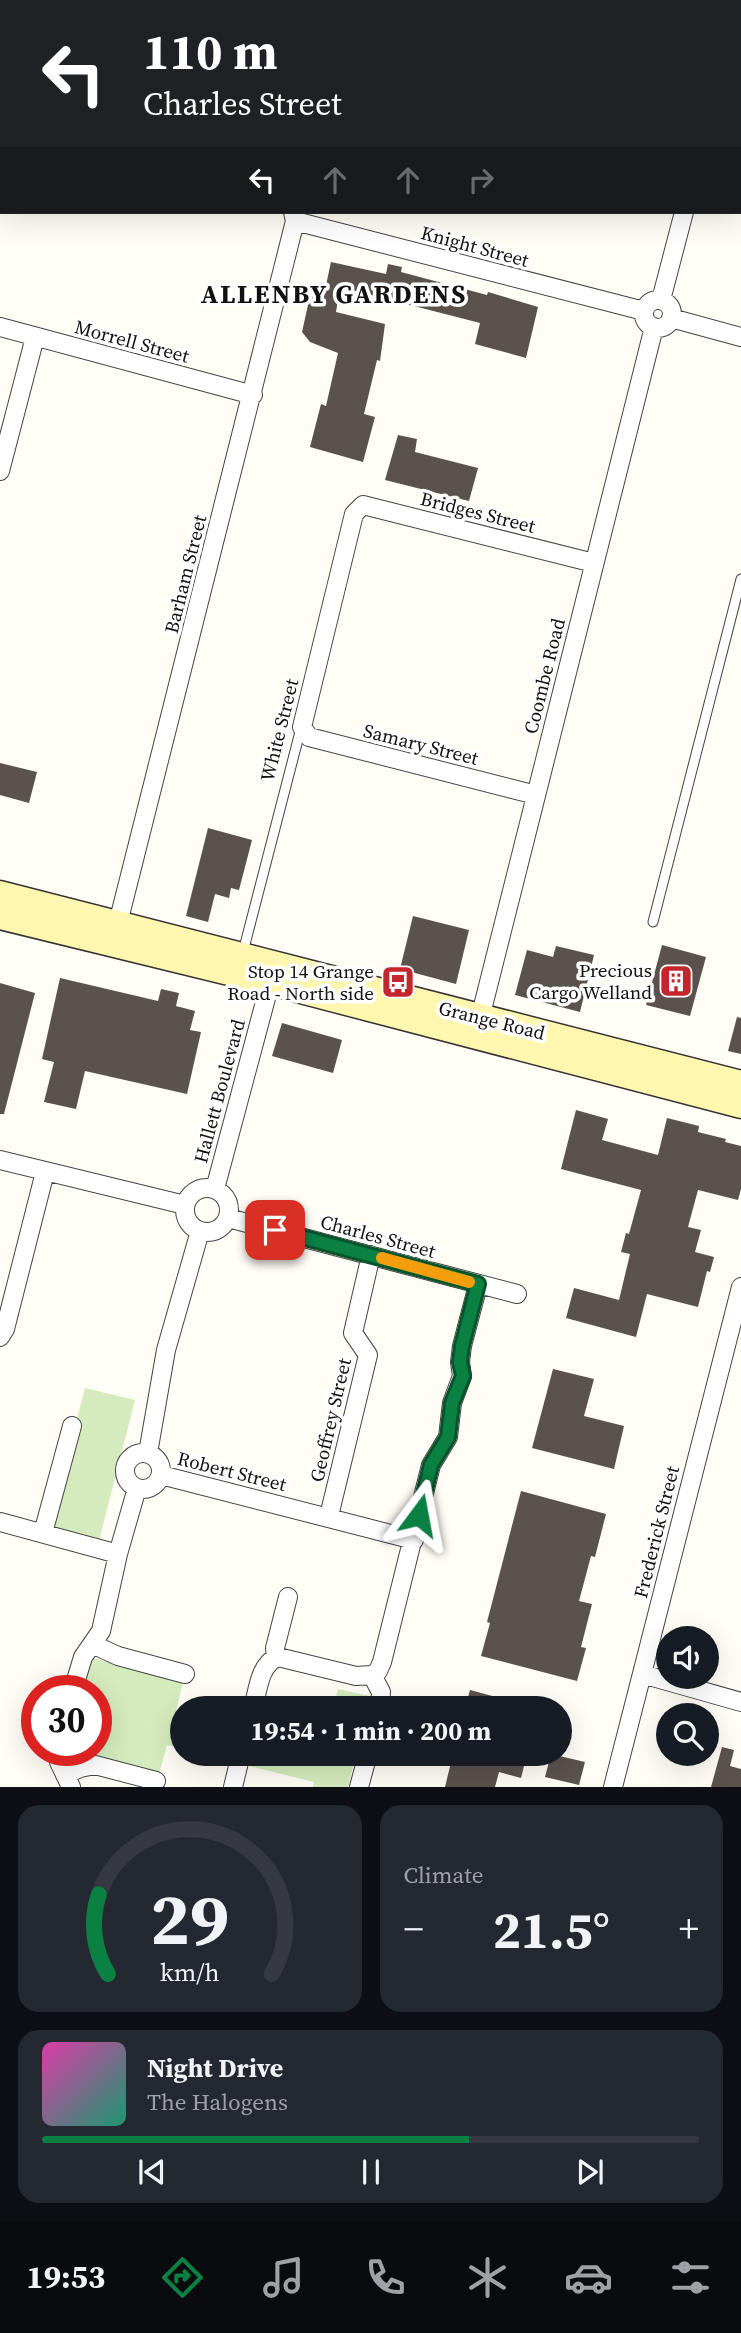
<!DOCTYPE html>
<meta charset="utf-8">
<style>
:root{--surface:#171b24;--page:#242831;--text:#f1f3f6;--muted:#9ea1a6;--line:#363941;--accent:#0b8043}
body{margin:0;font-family:"Source Serif 4",serif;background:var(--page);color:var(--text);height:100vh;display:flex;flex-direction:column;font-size:26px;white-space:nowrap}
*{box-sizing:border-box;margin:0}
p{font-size:23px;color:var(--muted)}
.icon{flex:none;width:38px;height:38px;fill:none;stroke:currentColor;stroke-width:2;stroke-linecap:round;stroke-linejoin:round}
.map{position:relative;height:1787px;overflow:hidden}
.details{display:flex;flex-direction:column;gap:18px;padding:18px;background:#0d0f14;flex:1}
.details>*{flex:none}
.banner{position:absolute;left:0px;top:0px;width:742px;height:214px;box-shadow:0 7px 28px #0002;background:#202124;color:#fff;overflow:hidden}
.fabs{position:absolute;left:656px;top:1626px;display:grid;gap:14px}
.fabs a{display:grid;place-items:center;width:63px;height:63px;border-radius:50%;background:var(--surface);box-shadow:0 7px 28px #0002;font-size:35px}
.speed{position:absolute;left:21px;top:1675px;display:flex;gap:14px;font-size:35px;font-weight:700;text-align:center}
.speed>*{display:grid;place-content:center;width:91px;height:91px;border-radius:50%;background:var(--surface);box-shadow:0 7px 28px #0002;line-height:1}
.speed .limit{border:10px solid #d22;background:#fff;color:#111}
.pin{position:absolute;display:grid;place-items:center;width:60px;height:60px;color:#fff;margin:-30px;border-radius:14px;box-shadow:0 4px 10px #0006}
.me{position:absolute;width:77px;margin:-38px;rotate:13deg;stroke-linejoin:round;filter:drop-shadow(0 0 5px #0008)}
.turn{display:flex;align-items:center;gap:24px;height:147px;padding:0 28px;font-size:32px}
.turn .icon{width:91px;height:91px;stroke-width:2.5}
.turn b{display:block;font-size:49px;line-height:60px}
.lanes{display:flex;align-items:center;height:66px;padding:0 28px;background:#0003;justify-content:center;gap:35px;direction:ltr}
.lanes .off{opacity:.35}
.big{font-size:52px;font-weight:700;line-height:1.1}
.details .widget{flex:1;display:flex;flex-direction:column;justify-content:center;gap:10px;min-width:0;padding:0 24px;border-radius:21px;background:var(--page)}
.details .dial{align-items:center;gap:0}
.dial svg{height:182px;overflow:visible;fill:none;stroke:var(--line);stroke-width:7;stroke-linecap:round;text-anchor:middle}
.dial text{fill:var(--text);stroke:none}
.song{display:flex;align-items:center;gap:21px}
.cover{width:84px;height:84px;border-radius:10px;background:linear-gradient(135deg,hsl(320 70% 55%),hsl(160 70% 35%))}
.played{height:7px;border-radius:4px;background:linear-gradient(90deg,var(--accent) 65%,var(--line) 65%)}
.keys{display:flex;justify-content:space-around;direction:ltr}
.heat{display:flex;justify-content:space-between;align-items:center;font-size:38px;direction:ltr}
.details .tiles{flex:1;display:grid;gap:18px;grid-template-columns:1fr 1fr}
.widget:last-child{grid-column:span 2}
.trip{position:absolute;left:170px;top:1696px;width:402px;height:70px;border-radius:35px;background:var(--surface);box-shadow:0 7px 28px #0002;font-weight:700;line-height:70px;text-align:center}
.menu{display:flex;height:112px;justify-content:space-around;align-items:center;background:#090b0e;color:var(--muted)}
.menu .icon{width:49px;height:49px}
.menu .on{color:var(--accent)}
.menu b{font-size:32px;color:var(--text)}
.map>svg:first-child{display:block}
</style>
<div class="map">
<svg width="741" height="1787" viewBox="0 0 741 1787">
<rect width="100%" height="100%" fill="#fffdf5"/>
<path fill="#d5ebbd" d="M85 1388 135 1400 99 1541 49 1528Z
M93 1658 183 1681 175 1716 182 1718V1749L167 1745 158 1778 68 1755 69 1750H96V1690H84Z
M338 1689 370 1696 368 1708H333Z
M252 1754H356L348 1787H313L314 1782 249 1766Z"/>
<path fill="#5a524d" d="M331 262 386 274 388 264 402 267 401 272 487 295 488 292 538 307 526 358 475 344 480 323 340 287 336 312 385 324 380 361 377 360 364 414 375 417 363 462 310 447 321 404 326 406 338 353 310 342 302 332 310 296 323 299Z
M398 435 417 439 415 452 478 468 469 501 385 480Z
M0 763 37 772 29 803 0 795Z
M208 828 252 840 239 890 231 888 229 898 215 894 208 922 186 916Z
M413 916 469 930 456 984 400 969Z
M662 945 706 957 690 1016 646 1005Z
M556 946 594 955 580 1012 515 995 527 950 553 957Z
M60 978 158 1001 161 989 179 993 176 1006 195 1011 190 1030 201 1032 187 1094 85 1071 76 1109 44 1102 54 1062 42 1059Z
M0 983 35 993 4 1114H0Z
M737 1017 741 1018V1054L728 1051Z
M282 1023 342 1040 333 1073 272 1056Z
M576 1110 608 1119 602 1140 658 1155 667 1118 699 1126 698 1132 726 1139 725 1142 741 1146V1189L738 1200 698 1190 688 1227 701 1230 695 1252 714 1257 710 1272 707 1271 698 1307 647 1294 636 1337 566 1318 574 1288 619 1300 630 1254 621 1252 626 1233 629 1234 641 1190 561 1169Z
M553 1369 594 1379 584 1416 624 1426 614 1469 532 1448Z
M521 1491 606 1514 595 1557 591 1556 579 1601 592 1604 581 1647 586 1648 577 1681 481 1656 490 1623 487 1622Z
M470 1690 522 1704V1708H465Z
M722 1747 734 1750 730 1766 741 1769V1787H711Z
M453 1754H527L521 1778 499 1772 495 1787H445Z
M551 1754 585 1762 579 1785 545 1777Z"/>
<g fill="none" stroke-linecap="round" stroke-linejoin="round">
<defs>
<path id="service" d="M653 922 741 579
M243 952 301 728"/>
<path id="minor" d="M23 0 30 2
M128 2 129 0
M385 2 386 0
M738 2 739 0
M295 221 644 311
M661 300 684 212
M644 314a14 14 0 1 1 28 0a14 14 0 1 1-28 0Z
M671 318 741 337
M0 327 253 395
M0 471 35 337
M536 795 309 737 302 727 354 514 363 505 594 563
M115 935 295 221 293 212
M478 1026 654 327
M0 1160 185 1205
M185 1210a22 22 0 1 1 44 0a22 22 0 1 1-44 0Z
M215 1189 273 972
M228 1218 517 1294
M0 1337 5 1329 45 1172
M125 1471a18 18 0 1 1 36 0a18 18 0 1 1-36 0Z
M148 1453 166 1350 200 1231
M161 1475 414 1540
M329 1516 368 1355 353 1333 371 1255
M0 1522 118 1554
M43 1533 72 1426
M92 1644 118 1656 185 1674
M276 1658 275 1648 288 1597
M642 1674 741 1702
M372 1675 378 1671 382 1662 431 1465 448 1437 452 1403 462 1376 460 1362 462 1346 478 1285
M372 1675 381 1692 380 1708
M73 1690 83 1657 101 1631 118 1554 137 1488
M253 1708C258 1691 259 1664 278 1657L356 1676 372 1675
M58 1750 59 1762 71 1787
M65 1775 80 1768 95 1765 156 1781
M233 1787 241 1754
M359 1787 368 1754
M613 1787 741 1287"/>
<path id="secondary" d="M0 893 741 1083
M0 917 270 983 741 1106"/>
</defs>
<use href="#service" stroke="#444" stroke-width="11"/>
<use href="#minor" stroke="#444" stroke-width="20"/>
<use href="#secondary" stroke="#333" stroke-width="27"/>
<use href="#service" stroke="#fff" stroke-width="9"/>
<use href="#minor" stroke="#fff" stroke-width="18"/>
<use href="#secondary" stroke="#fff6b0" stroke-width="24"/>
</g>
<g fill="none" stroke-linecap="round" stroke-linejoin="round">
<defs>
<path id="route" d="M275 1230 478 1284 462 1346 460 1362 463 1376 452 1403 448 1437 431 1465 419 1515"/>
</defs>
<use href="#route" stroke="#07532c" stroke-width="18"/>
<use href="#route" stroke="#0b8043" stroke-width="12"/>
<path stroke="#f59e0b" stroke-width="12" d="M382 1258 469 1282"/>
</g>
<defs>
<symbol id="building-square" viewBox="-11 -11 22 22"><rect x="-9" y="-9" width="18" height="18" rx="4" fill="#c4262e" stroke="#fff"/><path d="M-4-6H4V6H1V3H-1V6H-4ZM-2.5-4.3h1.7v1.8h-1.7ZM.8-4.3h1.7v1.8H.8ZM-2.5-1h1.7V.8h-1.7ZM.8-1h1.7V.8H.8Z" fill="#fff"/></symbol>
<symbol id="bus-square" viewBox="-11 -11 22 22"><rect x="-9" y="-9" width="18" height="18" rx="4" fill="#c4262e" stroke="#fff"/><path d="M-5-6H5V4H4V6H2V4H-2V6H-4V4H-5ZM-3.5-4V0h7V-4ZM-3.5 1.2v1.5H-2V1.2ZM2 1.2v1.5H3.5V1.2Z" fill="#fff"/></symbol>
</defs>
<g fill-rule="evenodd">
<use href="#building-square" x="657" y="962" width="38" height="38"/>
<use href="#bus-square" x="379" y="963" width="38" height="38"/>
</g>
<g text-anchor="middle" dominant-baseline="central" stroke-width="7" stroke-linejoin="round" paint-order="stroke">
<g font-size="19" fill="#111" stroke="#fff">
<text transform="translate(475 246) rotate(15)">Knight Street</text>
<text transform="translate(132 341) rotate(15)">Morrell Street</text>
<text transform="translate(478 512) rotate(14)">Bridges Street</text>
<text transform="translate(185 574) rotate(-76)">Barham Street</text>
<text transform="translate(544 676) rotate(-76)">Coombe Road</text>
<text transform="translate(279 730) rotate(-76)">White Street</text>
<text transform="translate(421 744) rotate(14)">Samary Street</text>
<text transform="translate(492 1020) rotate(14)">Grange Road</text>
<text transform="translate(219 1091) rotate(-75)">Hallett Boulevard</text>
<text transform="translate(378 1236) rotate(15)">Charles Street</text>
<text transform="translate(330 1420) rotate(-77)">Geoffrey Street</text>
<text transform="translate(232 1471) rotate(14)">Robert Street</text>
<text transform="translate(656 1532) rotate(-76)">Frederick Street</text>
</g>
<g font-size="19" fill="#111" stroke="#fff" text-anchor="end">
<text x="652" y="970">Precious<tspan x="652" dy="22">Cargo Welland</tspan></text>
<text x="374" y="971">Stop 14 Grange<tspan x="374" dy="22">Road - North side</tspan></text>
</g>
<g font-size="26" font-weight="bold" letter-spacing="2" fill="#111" stroke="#fff">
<text x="334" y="294">ALLENBY GARDENS</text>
</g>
</g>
</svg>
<div class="fabs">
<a><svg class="icon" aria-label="sound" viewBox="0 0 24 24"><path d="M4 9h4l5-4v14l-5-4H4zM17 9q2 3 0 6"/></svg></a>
<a><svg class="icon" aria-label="search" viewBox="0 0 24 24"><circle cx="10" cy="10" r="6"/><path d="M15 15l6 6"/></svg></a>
</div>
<div class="speed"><div class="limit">30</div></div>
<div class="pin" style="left:275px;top:1230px;background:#d93025"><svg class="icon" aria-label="arrive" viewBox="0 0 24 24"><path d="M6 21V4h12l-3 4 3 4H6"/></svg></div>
<svg class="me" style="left:419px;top:1515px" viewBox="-20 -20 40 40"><path d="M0-17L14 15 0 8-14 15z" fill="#0b8043" stroke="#fff" stroke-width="4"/></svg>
<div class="trip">19:54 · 1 min · 200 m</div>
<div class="banner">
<div class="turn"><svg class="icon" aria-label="left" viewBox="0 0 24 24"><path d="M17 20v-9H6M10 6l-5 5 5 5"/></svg><div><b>110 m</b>Charles Street</div></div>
<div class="lanes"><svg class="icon" aria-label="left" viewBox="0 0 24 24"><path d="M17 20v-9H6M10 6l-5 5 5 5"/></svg><svg class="icon off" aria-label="ahead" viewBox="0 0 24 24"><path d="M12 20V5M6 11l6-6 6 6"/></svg><svg class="icon off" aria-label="ahead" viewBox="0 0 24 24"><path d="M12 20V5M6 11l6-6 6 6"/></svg><svg class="icon off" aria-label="right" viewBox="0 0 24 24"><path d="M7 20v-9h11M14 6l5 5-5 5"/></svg></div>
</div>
</div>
<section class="details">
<div class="tiles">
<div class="widget dial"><svg viewBox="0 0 100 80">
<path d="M14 69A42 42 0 1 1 86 69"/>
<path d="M14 69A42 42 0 0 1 10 34" stroke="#0b8043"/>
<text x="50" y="56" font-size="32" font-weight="700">29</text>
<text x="50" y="72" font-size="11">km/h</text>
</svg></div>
<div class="widget"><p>Climate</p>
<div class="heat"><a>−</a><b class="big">21.5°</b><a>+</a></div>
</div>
<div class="widget">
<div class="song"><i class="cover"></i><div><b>Night Drive</b><p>The Halogens</p></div></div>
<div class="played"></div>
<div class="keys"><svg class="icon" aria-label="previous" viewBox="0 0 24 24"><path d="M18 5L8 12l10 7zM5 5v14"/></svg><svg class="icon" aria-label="pause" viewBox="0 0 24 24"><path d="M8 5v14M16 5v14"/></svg><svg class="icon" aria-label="next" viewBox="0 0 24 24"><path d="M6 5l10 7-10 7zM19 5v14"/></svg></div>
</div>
</div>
</section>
<nav class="menu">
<b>19:53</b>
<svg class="icon on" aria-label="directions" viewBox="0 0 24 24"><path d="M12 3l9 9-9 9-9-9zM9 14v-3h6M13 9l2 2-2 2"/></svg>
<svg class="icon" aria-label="music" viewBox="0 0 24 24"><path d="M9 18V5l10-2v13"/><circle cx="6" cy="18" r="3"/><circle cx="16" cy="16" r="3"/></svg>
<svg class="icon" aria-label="phone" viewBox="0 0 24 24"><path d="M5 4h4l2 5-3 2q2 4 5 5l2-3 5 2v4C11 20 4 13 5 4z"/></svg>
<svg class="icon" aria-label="climate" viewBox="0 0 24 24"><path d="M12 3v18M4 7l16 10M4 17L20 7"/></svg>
<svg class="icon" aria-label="car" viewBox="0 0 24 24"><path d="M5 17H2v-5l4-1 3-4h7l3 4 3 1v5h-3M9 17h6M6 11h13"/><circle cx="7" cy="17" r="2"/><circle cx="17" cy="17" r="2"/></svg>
<svg class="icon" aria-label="filters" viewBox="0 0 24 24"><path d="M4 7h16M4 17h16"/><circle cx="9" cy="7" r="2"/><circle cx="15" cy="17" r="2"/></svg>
</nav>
